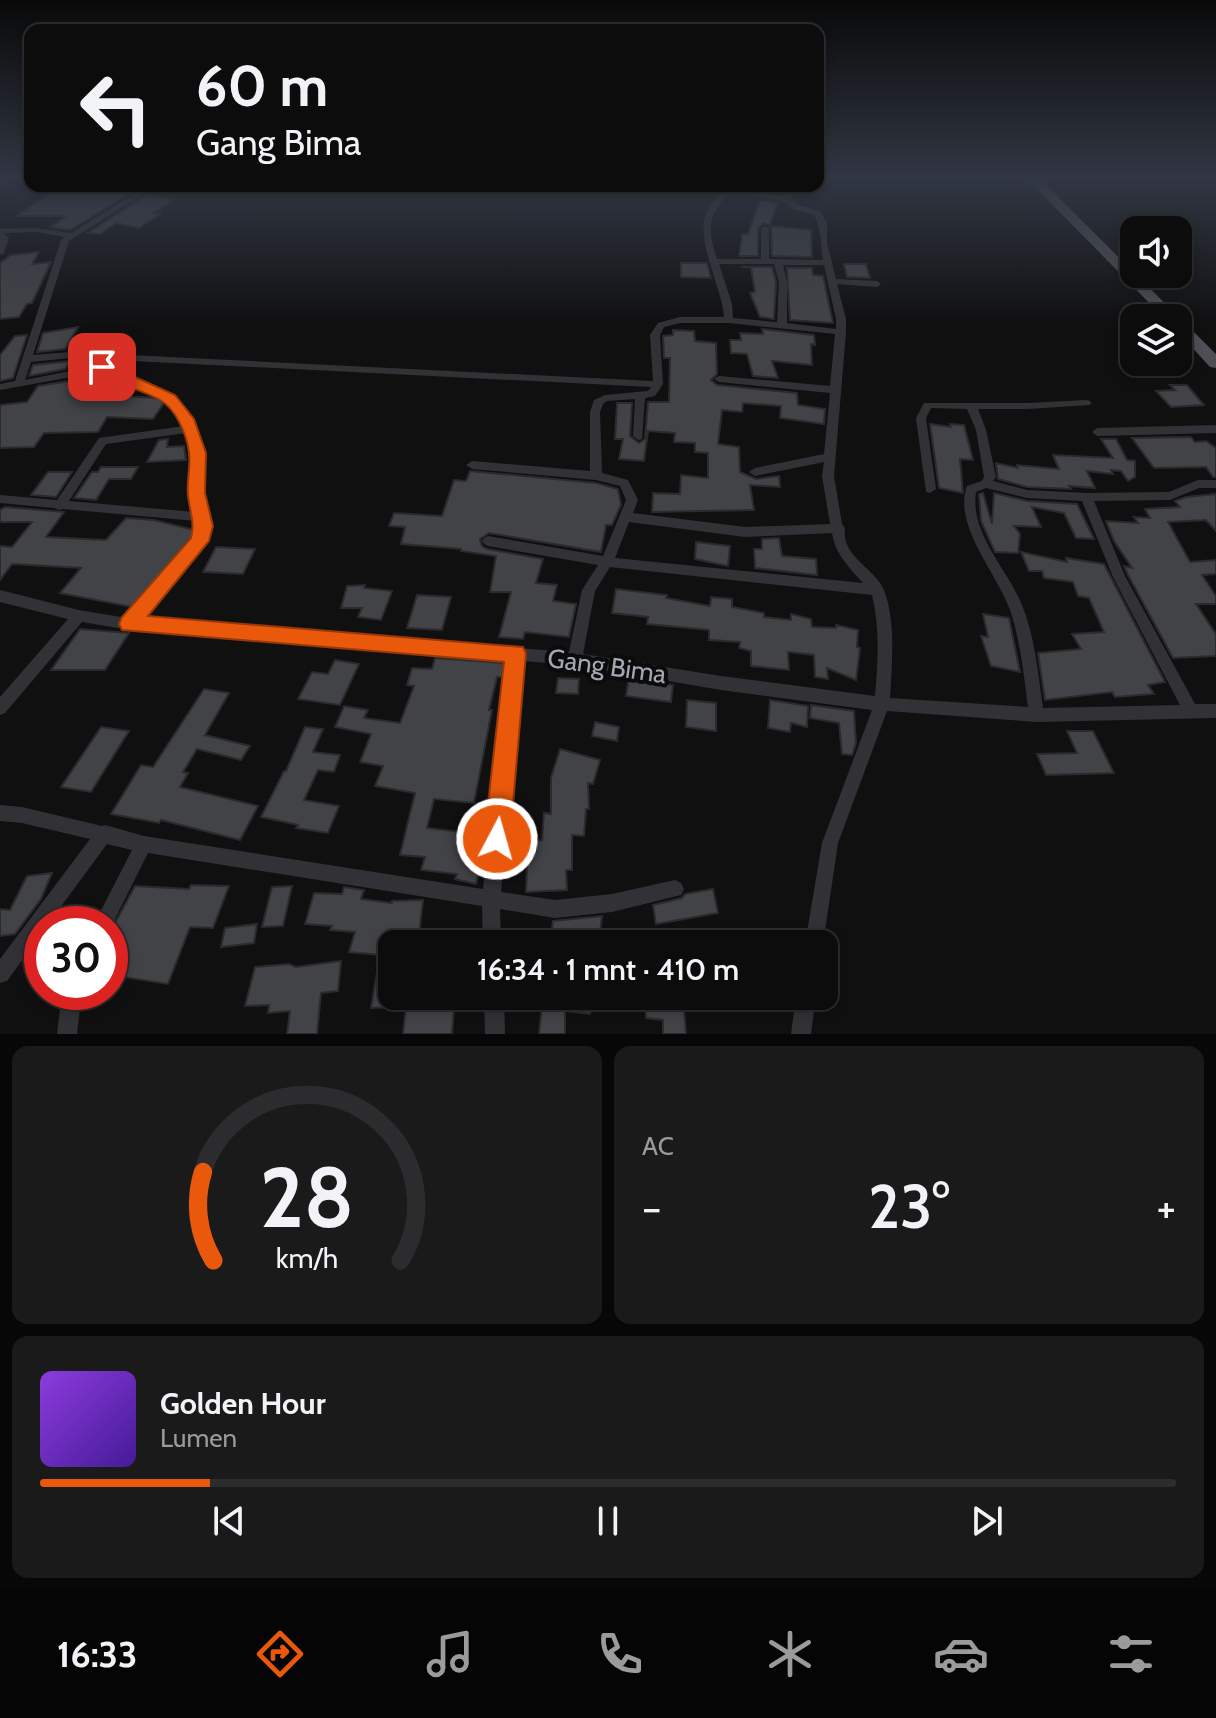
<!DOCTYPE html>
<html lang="id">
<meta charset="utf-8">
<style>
:root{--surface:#0c0c0d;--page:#1a1a1b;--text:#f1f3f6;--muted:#9a9b9d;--line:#2c2c2e;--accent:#ea580c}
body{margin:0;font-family:Cabin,sans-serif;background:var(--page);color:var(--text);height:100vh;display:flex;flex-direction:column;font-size:30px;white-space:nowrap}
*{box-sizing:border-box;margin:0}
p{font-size:26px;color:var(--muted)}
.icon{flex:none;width:44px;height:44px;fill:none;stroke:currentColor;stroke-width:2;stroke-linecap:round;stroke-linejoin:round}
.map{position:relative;height:1034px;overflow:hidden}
.drawer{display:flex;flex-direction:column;gap:12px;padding:12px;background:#070707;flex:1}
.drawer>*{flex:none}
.hud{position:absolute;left:24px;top:24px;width:800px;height:168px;border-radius:16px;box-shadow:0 4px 12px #0003,0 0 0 2px var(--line);background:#0c0c0d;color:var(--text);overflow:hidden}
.buttons{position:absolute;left:1120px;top:216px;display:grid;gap:16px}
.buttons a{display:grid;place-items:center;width:72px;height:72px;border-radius:16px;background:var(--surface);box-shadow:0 4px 12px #0003,0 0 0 2px var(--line);font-size:40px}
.speed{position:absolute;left:24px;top:906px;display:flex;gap:16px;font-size:40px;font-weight:700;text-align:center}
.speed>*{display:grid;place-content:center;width:104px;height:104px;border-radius:50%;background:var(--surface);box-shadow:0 4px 12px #0003,0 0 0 2px var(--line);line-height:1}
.speed .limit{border:12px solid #d22;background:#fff;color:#111}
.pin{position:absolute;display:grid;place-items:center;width:68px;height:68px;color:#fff;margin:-34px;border-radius:16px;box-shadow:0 4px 12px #0006}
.me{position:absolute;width:88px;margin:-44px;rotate:6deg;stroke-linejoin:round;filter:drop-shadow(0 0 6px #0008)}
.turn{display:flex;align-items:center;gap:28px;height:168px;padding:0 40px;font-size:36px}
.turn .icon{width:104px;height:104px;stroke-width:2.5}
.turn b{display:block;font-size:56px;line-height:68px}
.big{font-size:60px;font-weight:600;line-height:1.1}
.drawer .tile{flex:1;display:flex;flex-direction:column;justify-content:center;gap:12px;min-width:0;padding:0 28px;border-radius:16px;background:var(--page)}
.drawer .dial{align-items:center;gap:0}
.dial svg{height:208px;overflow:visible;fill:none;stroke:var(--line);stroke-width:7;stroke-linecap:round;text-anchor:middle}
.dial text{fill:var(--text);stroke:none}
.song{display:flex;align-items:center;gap:24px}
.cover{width:96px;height:96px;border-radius:12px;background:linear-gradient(135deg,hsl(270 70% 55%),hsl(260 70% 35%))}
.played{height:8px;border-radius:4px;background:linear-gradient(90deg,var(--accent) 15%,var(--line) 15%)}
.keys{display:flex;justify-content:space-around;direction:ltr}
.heat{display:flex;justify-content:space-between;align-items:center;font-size:44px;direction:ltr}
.drawer .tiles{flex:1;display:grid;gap:12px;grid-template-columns:1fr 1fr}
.tile:last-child{grid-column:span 2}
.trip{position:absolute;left:378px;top:930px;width:460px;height:80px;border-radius:16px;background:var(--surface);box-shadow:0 4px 12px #0003,0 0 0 2px var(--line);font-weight:600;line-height:80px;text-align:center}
.menu{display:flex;height:128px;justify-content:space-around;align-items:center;background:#050505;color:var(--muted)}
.menu .icon{width:56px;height:56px}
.menu .active{color:var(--accent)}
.menu b{font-size:36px;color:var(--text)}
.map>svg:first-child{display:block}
</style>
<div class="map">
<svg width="1216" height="1034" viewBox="0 0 1216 1034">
<rect width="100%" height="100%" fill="#101011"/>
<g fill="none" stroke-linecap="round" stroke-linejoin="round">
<path fill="#2d343a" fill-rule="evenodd" d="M0 179H13L0 186Z"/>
</g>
<path fill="#424347" stroke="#2b2a2d" stroke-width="2" d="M60 186H141L70 230 51 227 66 216H17Z
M147 195 174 200 153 213 160 214 139 228 116 223 100 234 88 233Z
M760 200 777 203 770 225 764 223 758 228V256H739L742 234H748Z
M771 226 811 230 812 257 772 256Z
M39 252 32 264 51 262 32 303 27 304 19 317 0 319V263L11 255Z
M681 263H707L711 278 681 277Z
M844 264H866L870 278 847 277Z
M741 267H772L776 282 774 319 760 317 750 293 755 292 751 267Z
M787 268H812L813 275 823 276 833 323 790 320Z
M78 327 65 349 37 352 43 333Z
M762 329 814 335 815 345 811 344 812 365 772 361 778 378 753 376 747 354 731 353 730 340H741L740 333 763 334Z
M673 330 694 331 695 341 716 343 717 374 711 380 717 385 797 393 798 405 825 409 824 424 780 418 781 406 743 403 742 412 722 410 718 444 739 447 740 472 756 479 779 476 780 487 750 485 754 510 652 512 653 493 680 494 681 475 708 478V453L695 452V443L674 442 675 433 648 431 644 461 619 459 623 439H615L617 403H632L630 436 639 443 645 439 648 402H669L670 358H664L663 336 673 335Z
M27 335 13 378 0 381V355L15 336Z
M71 361 65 369 29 376 33 365Z
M101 376 118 383 116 386 129 387 121 396 157 398 164 403 153 419 107 417 98 432 44 433 34 447 0 448V405L27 402 38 386Z
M1170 385H1187L1204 405 1171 407 1156 391 1175 390Z
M930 424 951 427 950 424 964 425 973 460 960 459 963 493 939 488Z
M1191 437 1195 442 1206 441 1216 448V477H1213L1206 467 1154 468 1132 438Z
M168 439 167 447 184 446 186 460 147 462 159 440Z
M1101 439H1116L1127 460 1135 461V477L1128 481 1121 471 1111 470 1113 474 1087 471 1095 488 1069 486 1071 489 1027 487 998 479 996 463 1018 468 1017 465 1059 469 1053 455 1113 458Z
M101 467H138L131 479H109L96 500 74 498 92 472H98Z
M470 471 596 483 618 489 621 505 612 525H606L601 552 489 533 480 539 482 546 487 549 543 559 536 583 557 585 553 601 576 604 569 637 525 632 523 639 499 637 511 592H490L496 556 461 551V549L401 544 405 527 389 526 394 513 442 516 454 480 466 481Z
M48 472H72L56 497 31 495Z
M983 493 992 524 994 493 1027 501 1077 504 1094 539 1076 538 1064 513 1032 507 1041 527 1014 526 1020 534 1018 553 995 552 981 521 979 494Z
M1216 494V531L1206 520 1168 522 1190 562 1216 560V574L1202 575 1216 596V604H1196L1216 634V656L1173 658 1128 575 1124 566 1132 568 1114 541 1106 521 1138 523 1134 517 1150 518 1145 509 1180 507 1175 501 1186 497Z
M5 507 64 512 46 537 106 540 126 518 154 520 194 530 191 538 132 607 60 593 81 568 12 564 0 580V546L12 547 32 522H0V510Z
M779 538 782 556 816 559 817 575 755 568 754 549H762V539Z
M696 542 730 546 728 566 695 559Z
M216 547 255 549 243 574 203 572Z
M1021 552 1067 562 1066 558 1104 564 1165 682 1148 685 1154 694 1115 697 1112 692 1045 700 1038 653 1081 649 1072 634 1104 632 1089 598 1078 596 1073 582 1044 578 1042 571H1029Z
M365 585 364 588 392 591 381 620 358 617 362 608H341L347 586Z
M616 589 667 595 666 598 710 606 711 597 732 599V607L764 613V617L791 620V614L811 619 812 627 836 628V625L858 630 857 647 860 648 856 680 827 668 828 679 815 677 814 655 788 652 789 670 751 666V651L739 648 740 642 709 640V630L647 624 648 617 612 613Z
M417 595 451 597 442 630 407 628Z
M983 614 1009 618 1020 672 991 666 981 636 988 637Z
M80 629 129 633 105 670H51Z
M435 658 504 663 502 677H497L489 710H492L474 803 434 799 427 828 461 832 459 842 484 849 476 884 455 879 457 874 421 870 425 857 400 855 415 793 375 786 383 766 360 762 371 734 335 727 344 706 368 710 364 718 400 723 414 686 407 685 412 668 432 669Z
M335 660 359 664 340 705 298 699 312 672 328 674Z
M629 677 673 685 671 702 626 696Z
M558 678 579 679 578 694 556 693Z
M204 689 229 693 205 735 250 746 241 760 197 749 183 772 188 773 180 787 258 806 240 840 161 820 159 823 111 814 141 765 153 767Z
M687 700 716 703V731L686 727Z
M770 700 808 706 807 727 791 723 790 732 768 728Z
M811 705 854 711 856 743 852 755 842 754 839 723 810 718Z
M595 722 619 727 617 741 592 736Z
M101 727 129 731 91 792 61 787Z
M305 727 323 729 313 752 340 755 334 772 318 770 304 800 339 806 328 833 296 828 298 825 261 817 284 771H286Z
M1067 731H1093L1114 773 1046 775 1037 754 1077 753Z
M560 749 600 760 593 784 588 783 589 809H586L584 836 572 835V870H566L567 890 526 892 528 841 542 840 544 813 551 814V778Z
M52 873 41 899 15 934 0 936V909L10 910 27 876Z
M191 885 229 886 213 928 190 927 168 984 110 975V932L135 886 189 889Z
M292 886 283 926 262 927 272 887Z
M344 887 364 890 361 899 392 903V901L423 900 418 944H392V996H455L452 1034H403L406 1007 371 1008 380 955 349 952 355 932 330 930 332 926 305 924 314 893 342 894Z
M713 889 718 913 656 924 653 905 682 898 685 894Z
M602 916 600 933 591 932V944H550L553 921Z
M257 924 254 943 221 947 225 928Z
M341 961 338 991 321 993 317 1034H287L290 1011 268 1013 269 1005 245 1006 255 967 289 964 296 967Z
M543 996H591L590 1014 565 1011V1034H539Z
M645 996H683L686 1034H663V1020L646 1018Z"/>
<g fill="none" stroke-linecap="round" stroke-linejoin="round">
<path fill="#323236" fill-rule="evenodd" d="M147 186H156L69 241 33 355 70 352 653 381 650 335 658 323 680 317H724C722 282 684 225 717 198 720 195 723 192 727 191 745 187 767 194 784 197L786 186H794L791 199 799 205 820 211 827 223V243L836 279 877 281 881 284 877 287 837 284 846 319V332L834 476 842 524 845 528C841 557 874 567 884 590 896 621 892 665 890 698L1028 707C1024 677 1021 646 1012 616 1001 577 952 527 967 486L982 481 984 477 976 430 967 409 931 408 926 418 936 489 930 493 926 492 916 418 924 403H1028L1086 400 1090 401 1091 403 1090 405 1028 409H978L986 430 996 477 993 481 1027 490 1086 493 1169 492 1198 480H1216V488H1199L1170 500 1094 501 1125 576 1195 704H1216V718L1037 722 887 711 838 843 823 944H805L822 843 872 710 721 690 575 665 522 661 501 892 555 900 612 894 675 880 681 883 684 889 681 895 612 912 555 918 500 909 501 944H483L482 906 148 853 110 929V924H94L132 850 107 844 48 924H42V933L7 981 0 983V959L90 839 22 823 0 821V805L22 807 102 826 105 825 144 836 483 889 508 660 130 630 82 622 5 713 0 715V697L68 619 0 602V590L79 610 127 618 194 539 197 530 196 521 63 509 59 510 54 508 0 503V495L57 500 99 438 184 426 172 405 157 394 99 372 0 390V384L15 381 61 240 65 237 36 232 4 233 9 238 4 253 0 255V229L36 228 71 233ZM729 195H751L785 202 793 209 814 215C822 228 820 245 823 260L769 259V228L765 226 761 228V259H717C708 232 706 214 729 195ZM719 264H774L779 282 777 322 733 318 732 304ZM783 265H824L836 319V329L787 323V282ZM680 323H729L835 334 830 386 719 376 714 379 719 382 830 393 824 454 755 468 749 472 755 476 824 462 822 476 830 524 745 527 633 513 638 500 628 480 602 473 600 412 603 404 607 401 635 399 633 436 638 440 642 439 645 398 655 396 663 384 660 335 664 327ZM70 358 104 360 100 365 25 380 31 362ZM113 360 651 387 648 391 605 395 594 400 590 412V471L472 461 466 465 472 469 596 480 620 486 626 500 603 556 488 536 484 538 482 541 484 544 488 546 598 565 582 590 569 652 142 619 203 544C212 525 205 505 204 484 201 447 198 405 160 388 143 380 125 376 108 368ZM186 433 195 512 69 501 106 444ZM986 488 1027 498 1082 501 1113 577 1180 705 1043 708C1038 673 1035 637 1022 605 1007 568 970 534 976 492ZM629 522 745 537 832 533C835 554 849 567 863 583L615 558ZM610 567 872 595C880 628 878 662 875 696L721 676 583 654 595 591Z
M1216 425V433L1097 436 1092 432 1097 428Z
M62 992H82L77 1034H57Z
M484 996H504L505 1034H485Z
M796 996H816L811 1034H791Z"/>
<path fill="#4e4f55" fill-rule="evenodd" d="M1027 179H1040L1216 354V368L1210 367 1178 332V318H1164Z"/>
</g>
<linearGradient id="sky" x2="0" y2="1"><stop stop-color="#090909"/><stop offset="0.55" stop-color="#313743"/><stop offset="1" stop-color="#313743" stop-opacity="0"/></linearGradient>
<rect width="1216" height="324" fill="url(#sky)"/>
<path fill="#ea580c" stroke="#983908" stroke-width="2" d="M102 362 175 395 194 419 206 453 205 493 213 526 209 541 148 616 523 647 526 653 510 839 506 848 497 852 488 848 484 839 504 662 122 630 119 624 122 617 191 538C195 523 190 512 188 496 186 482 191 467 189 453 187 435 176 409 160 400 140 388 109 385 95 367Z"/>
<g text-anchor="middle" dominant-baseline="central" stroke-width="8" stroke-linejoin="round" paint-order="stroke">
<g font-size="26" fill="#a3a7b1" stroke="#0b0b0c">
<text transform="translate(607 666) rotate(8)">Gang Bima</text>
</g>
</g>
</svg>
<div class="buttons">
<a><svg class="icon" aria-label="sound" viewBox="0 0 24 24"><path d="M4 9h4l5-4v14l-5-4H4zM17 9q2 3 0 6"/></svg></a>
<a><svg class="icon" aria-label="layers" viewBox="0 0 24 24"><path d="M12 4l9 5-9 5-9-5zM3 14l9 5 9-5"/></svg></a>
</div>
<div class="speed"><div class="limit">30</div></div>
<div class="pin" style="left:102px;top:367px;background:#d93025"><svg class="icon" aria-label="arrive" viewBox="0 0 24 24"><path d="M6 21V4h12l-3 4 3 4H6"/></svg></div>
<svg class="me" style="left:497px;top:839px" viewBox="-20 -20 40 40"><circle r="17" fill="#ea580c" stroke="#fff" stroke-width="3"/><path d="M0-11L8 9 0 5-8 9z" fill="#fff"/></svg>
<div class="trip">16:34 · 1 mnt · 410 m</div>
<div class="hud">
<div class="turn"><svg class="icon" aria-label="left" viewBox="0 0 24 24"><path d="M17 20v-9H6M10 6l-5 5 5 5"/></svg><div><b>60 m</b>Gang Bima</div></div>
</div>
</div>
<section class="drawer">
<div class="tiles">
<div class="tile dial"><svg viewBox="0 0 100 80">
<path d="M14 69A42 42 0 1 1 86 69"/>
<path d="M14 69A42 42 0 0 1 10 35" stroke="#ea580c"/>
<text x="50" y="56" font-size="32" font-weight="700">28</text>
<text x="50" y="72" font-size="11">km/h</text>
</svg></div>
<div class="tile"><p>AC</p>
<div class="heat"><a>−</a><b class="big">23°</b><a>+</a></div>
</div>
<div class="tile">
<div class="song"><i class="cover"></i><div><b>Golden Hour</b><p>Lumen</p></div></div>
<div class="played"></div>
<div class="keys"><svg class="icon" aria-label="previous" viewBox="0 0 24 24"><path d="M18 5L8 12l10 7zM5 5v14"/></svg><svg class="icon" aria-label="pause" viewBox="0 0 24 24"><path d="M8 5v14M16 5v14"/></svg><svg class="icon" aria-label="next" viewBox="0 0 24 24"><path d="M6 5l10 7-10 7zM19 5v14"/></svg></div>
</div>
</div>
</section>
<nav class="menu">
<b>16:33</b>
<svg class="icon active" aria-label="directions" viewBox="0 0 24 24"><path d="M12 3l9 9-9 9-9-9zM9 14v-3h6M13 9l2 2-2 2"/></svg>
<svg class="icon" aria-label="music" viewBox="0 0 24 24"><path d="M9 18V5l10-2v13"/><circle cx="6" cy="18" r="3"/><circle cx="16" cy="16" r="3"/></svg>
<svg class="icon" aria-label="phone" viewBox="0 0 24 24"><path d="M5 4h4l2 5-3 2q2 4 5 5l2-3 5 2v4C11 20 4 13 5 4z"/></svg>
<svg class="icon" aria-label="climate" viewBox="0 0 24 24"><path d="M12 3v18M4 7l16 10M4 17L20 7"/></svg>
<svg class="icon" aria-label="car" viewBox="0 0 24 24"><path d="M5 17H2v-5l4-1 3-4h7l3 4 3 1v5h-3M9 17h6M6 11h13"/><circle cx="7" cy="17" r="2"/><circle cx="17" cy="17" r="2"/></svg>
<svg class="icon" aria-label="filters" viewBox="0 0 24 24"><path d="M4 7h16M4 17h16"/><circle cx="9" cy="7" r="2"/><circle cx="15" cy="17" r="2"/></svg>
</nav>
